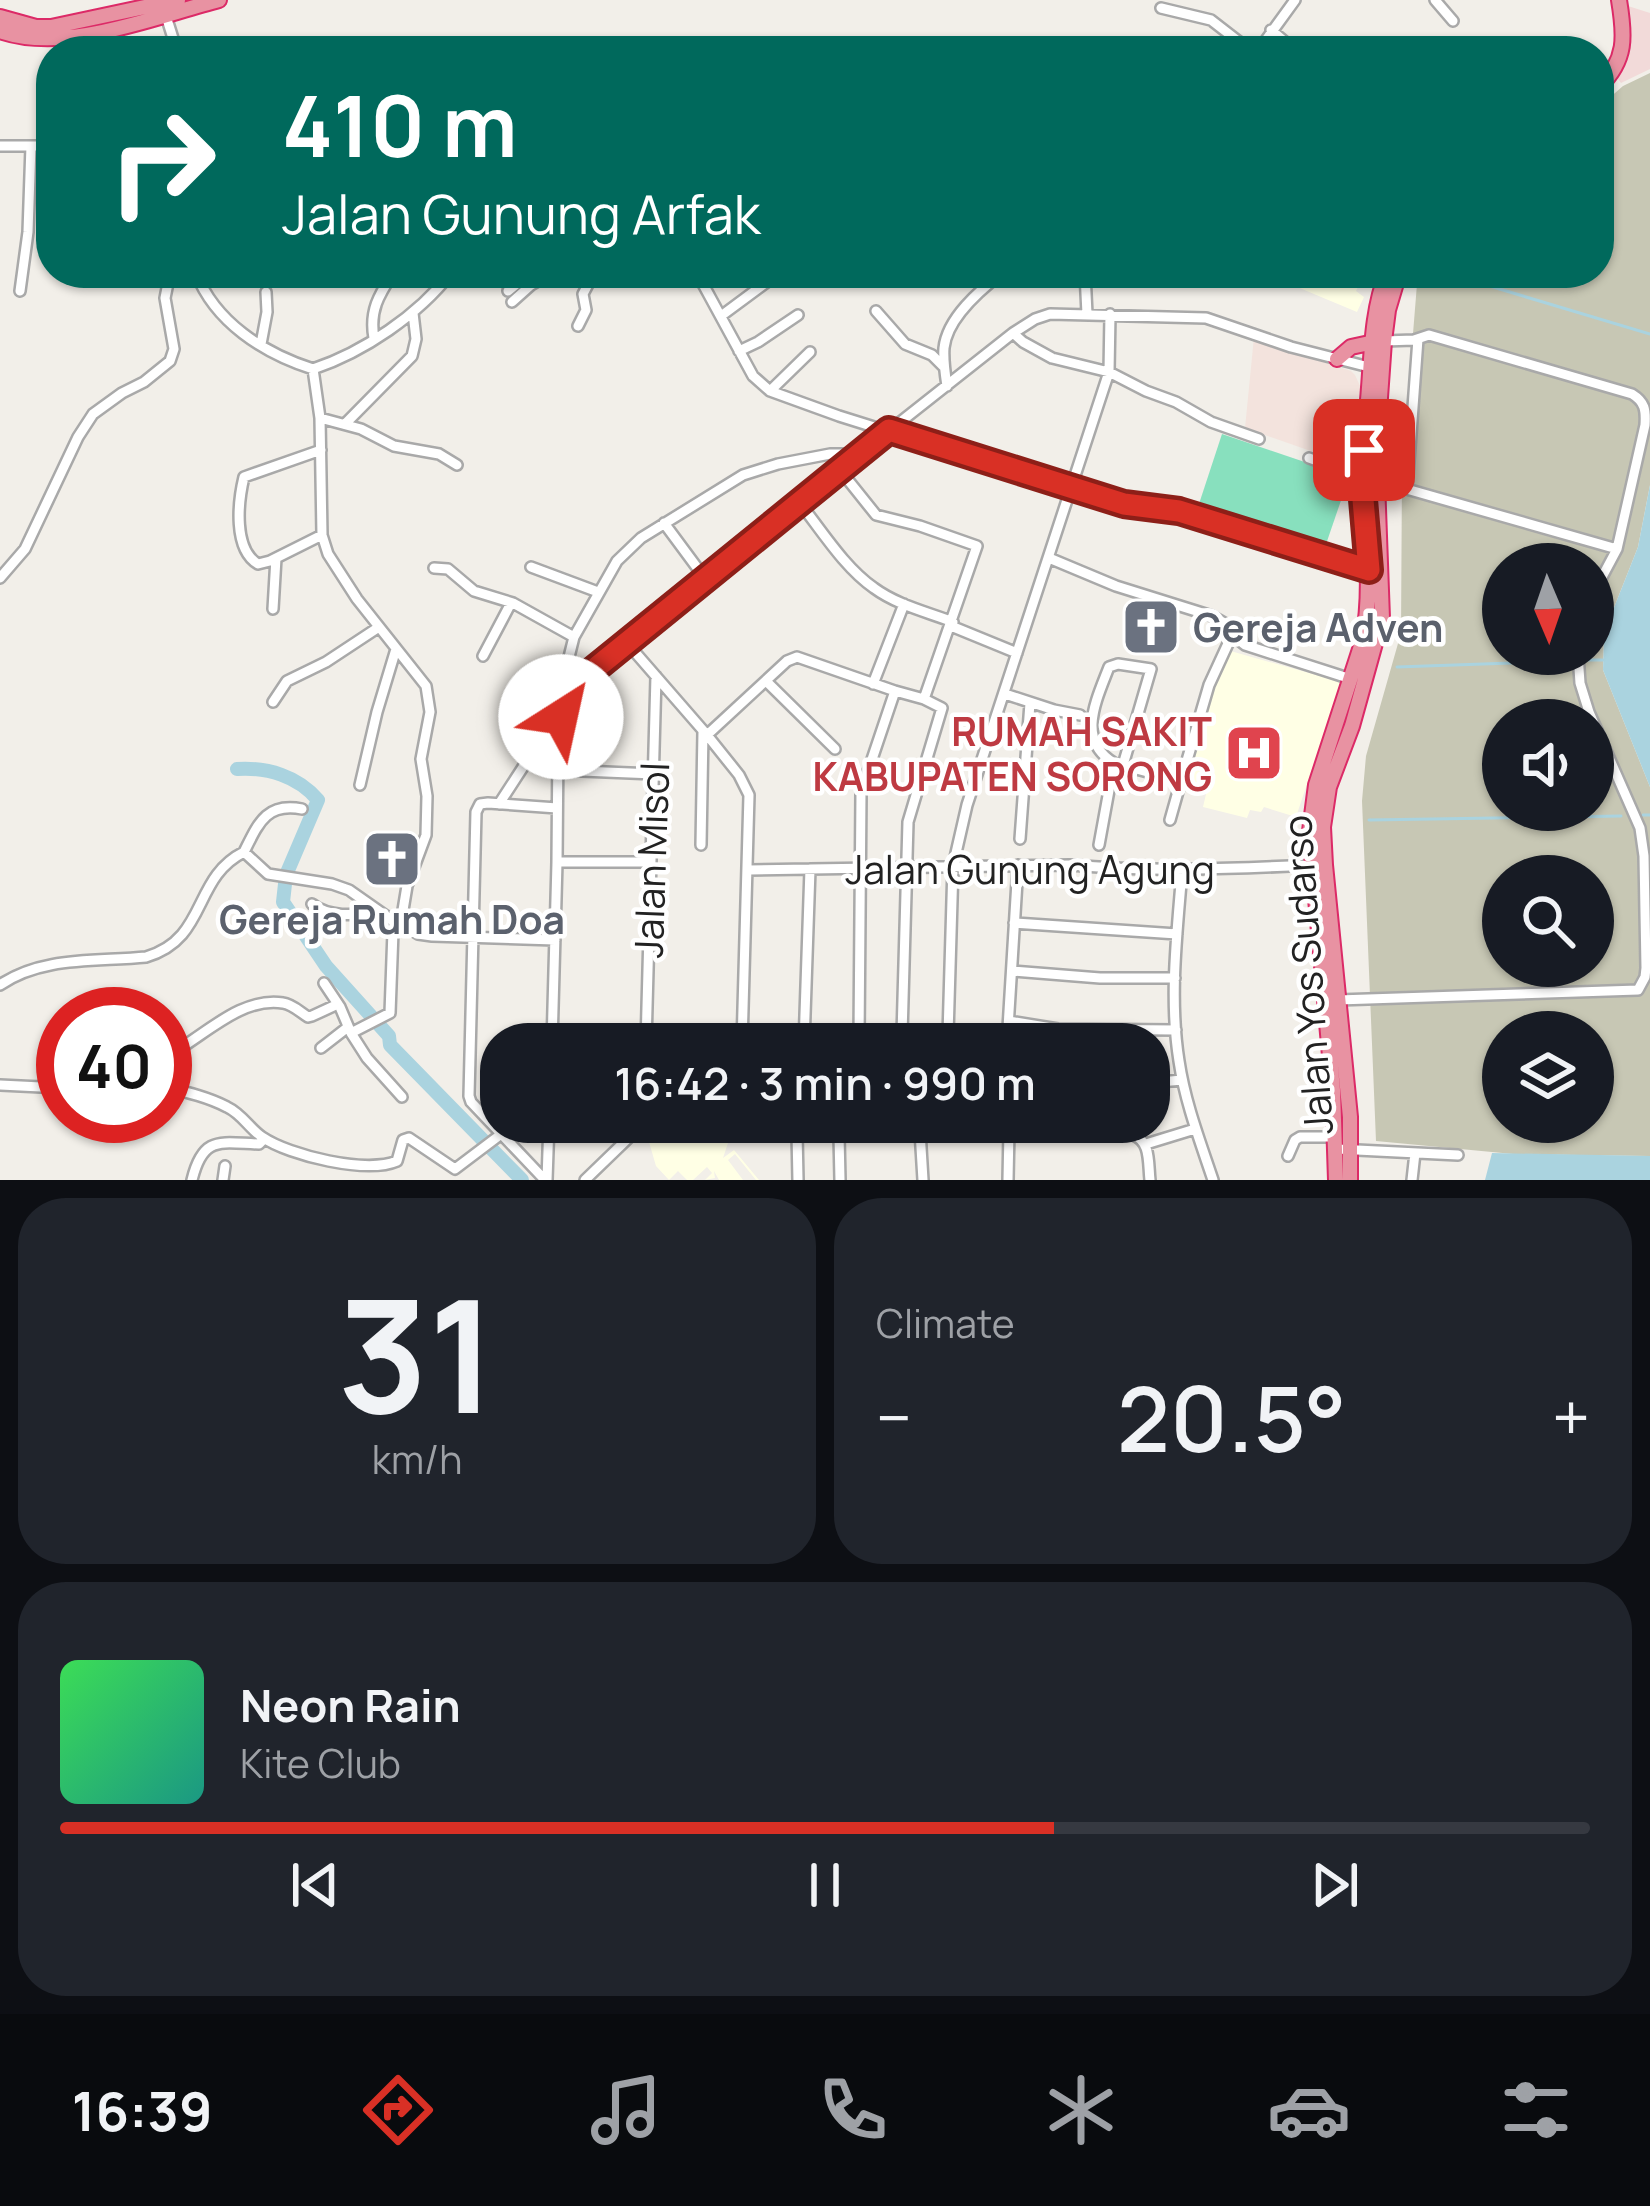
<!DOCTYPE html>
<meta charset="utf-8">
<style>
:root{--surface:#171b24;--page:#20242c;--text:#f1f3f6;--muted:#9ea1a6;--line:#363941;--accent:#d93025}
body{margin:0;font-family:Manrope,sans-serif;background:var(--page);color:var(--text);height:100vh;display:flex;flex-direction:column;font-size:45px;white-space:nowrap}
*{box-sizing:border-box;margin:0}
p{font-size:39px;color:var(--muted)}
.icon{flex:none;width:66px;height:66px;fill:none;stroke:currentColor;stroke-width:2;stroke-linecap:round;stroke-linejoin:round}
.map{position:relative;height:1180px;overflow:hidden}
.details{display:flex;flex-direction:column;gap:18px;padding:18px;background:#0d0f14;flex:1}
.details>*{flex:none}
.banner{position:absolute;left:36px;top:36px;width:1578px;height:252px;border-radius:48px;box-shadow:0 3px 9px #0004;background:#00695c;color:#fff;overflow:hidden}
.needle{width:78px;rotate:178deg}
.fabs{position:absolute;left:1482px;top:543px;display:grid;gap:24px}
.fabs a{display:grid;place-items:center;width:132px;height:132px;border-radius:50%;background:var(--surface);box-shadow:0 3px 9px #0004;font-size:60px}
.speed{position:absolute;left:36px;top:987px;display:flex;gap:24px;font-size:60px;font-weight:700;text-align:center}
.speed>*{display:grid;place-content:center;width:156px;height:156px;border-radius:50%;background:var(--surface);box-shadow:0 3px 9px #0004;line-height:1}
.speed .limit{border:18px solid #d22;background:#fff;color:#111}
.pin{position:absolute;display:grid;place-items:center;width:102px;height:102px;color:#fff;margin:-51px;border-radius:24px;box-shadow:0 6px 18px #0006}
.me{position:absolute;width:132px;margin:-66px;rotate:35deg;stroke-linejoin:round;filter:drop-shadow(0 0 9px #0008)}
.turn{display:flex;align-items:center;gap:42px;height:252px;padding:0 48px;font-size:54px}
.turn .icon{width:156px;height:156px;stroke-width:2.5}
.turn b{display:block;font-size:84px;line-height:102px}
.big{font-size:90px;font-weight:600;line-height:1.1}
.details .widget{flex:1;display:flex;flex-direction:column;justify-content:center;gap:18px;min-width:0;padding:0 42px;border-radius:48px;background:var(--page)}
.details .dial{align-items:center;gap:0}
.dial b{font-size:156px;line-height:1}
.song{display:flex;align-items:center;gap:36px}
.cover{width:144px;height:144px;border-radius:18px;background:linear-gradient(135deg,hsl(130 70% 55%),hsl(170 70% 35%))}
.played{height:12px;border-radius:6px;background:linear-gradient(90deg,var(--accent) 65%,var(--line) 65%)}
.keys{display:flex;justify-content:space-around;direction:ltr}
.heat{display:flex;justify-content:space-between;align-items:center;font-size:66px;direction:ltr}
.details .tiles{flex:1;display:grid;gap:18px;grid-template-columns:1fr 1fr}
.widget:last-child{grid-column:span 2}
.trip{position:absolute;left:480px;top:1023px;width:690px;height:120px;border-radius:48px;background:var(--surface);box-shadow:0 3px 9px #0004;font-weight:600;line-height:120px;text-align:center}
.tabs{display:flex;height:192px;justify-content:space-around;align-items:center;background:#090b0e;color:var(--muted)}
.tabs .icon{width:84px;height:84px}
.tabs .selected{color:var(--accent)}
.tabs b{font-size:54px;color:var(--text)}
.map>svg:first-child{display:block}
</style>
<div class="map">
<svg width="1650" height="1180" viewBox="0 0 1650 1180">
<rect width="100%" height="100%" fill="#f2efe9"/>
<path fill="#f2dad9" d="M1628 6 1650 13V69L1621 83 1615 75Z"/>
<path fill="#ffffe5" d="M1296 273H1365L1356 291 1364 297 1357 312 1290 284Z
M1227 650 1341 682 1296 817 1264 807 1261 812 1250 810 1247 818 1203 807 1206 794 1181 786Z
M685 1135 729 1140 723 1158 734 1150 759 1180H756L735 1154 728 1160 743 1180H719L714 1171 715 1178 705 1180 712 1173 707 1167 693 1180H687L678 1171 669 1180 656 1166 649 1142Z"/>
<path fill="#f3e3dd" d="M1254 337 1351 371 1355 375 1361 388 1342 462 1245 428Z"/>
<path fill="#c7c7b4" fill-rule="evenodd" d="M1650 73V485L1638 547 1604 633 1603 670 1650 787V1156L1513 1154 1376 1141 1362 801 1366 756 1401 633 1402 470 1417 284 1424 273H1599V107L1623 86ZM1503 564H1593V654H1503ZM1503 720H1593V810H1503ZM1503 876H1593V966H1503ZM1503 1032H1593V1122H1503Z"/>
<path fill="#88e0be" d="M1222 434 1349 477 1323 553 1196 513Z"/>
<path fill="#aad3df" d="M1650 485V787L1603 670 1604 633 1638 547Z
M1492 1153 1650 1156V1180H1485Z"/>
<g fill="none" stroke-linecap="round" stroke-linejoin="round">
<path stroke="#aad3df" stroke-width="3" d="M1446 273 1650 334
M1584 660H1603
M1397 667 1567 661
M1643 815H1650
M1369 820 1621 816"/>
<path stroke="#aad3df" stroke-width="14" d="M237 769C267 767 298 776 318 800L286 875 283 902 326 966 389 1036 390 1045 522 1180"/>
<defs>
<path id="minor" d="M1435 0 1453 21
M1161 8 1211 20 1251 51
M166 16 177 51
M1271 30 1296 51
M1258 51 1295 0
M1 146H51
M196 273C215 322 263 353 313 369 364 352 418 315 451 273
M697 273 753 376 770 391 839 416 1072 489 1124 504 1179 511 1371 571
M1085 273 1087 314
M20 291 28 232 31 146
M508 291 530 273
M512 302 531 285 552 273
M876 311 905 344 932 355 944 367
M721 316 779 273
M578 326 586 310 583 294 594 273
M1013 333 1023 342 1052 358 1109 372 1146 391 1176 402 1211 422 1259 439
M374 338C369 311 379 295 393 273
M1384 341 1414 340 1429 335 1632 394C1645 402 1646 410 1645 425L1617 549 1593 594
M261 344 267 312 266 292
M739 351 758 342 798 315
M313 369 320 418 322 535 328 554 357 599 426 686 430 712 421 759 427 796 426 835 407 886 403 910 404 919 409 928 418 934 432 936 555 940
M947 386C945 373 943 360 944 348 947 318 980 290 1002 273
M770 391 810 352
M320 418 361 429 394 446 439 454 457 465
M345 424 412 356 416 339 413 313
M321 450 244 477C238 502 233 549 258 564L270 561 322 535
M1309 458 1361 477
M840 470 876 515 920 526 977 546 924 699
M1375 480 1617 549
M1407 489 1418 339
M799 502C822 531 844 567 874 588 897 605 927 612 953 622
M664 523 704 577
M1049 558 1116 586 1212 616 1226 624 1232 635 1245 645 1351 679
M531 567 598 592
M434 568 448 569 474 591 513 603 574 637
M0 578 25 549 78 437 93 414 122 393 144 382 170 361 174 349 165 298 170 273
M273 609 276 558
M951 626 1017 653
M627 643 707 735 739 775 749 795 742 1044
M483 656 511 603
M766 681 835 749
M873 684 904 604
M1005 694 1054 710 1080 715
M567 697 565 673 574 637 617 561 641 538 743 475 778 464 830 454H842L851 461
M273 702 287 681 326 662 379 627
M707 735 787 661 797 657 895 691 924 699 942 708 908 822 902 1035
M1123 765 1151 669 1118 664 1109 667C1096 701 1076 740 1114 763L1181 781 1209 685 1232 635
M558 770 654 774
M360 785 377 712 396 649
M499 804 538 744 557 721
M1170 820 1181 781
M1020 839 1030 703
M701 845 703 731
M1099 845 1114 763
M244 852C258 824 266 802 302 809
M557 862H651
M749 870 1070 865C1150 872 1230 869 1311 865
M1182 871C1177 934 1169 998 1179 1061 1185 1102 1200 1141 1213 1180
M312 904C327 916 356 918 373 909
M1014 923 1177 934
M1012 971 1100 978H1175
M324 983 340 1007 351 1033 390 1013 393 931 399 922
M0 985C42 956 96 962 146 957 208 939 192 878 244 852L268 874 332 884 349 890 396 923
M1338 1000 1638 990 1645 977 1646 968 1644 856 1640 828 1589 712 1580 683 1578 654
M1009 1021 1058 1029 1176 1030
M351 1033 367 1058 402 1097
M859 1039 861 792 895 691
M552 1044 557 862 558 741 561 717 571 693 581 680 704 577 1013 333 1035 319 1050 314 1206 318 1291 347 1373 368
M646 1044 656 676
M804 1044 810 869
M851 1044C878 1029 918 1035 948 1035L953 866 967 805 1109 372 1110 314
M1007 1044 1018 865
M321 1048 348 1027
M1149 1083 1182 1080
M0 1085 41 1087 63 1081
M165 1087C186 1092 208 1097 227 1107 242 1114 249 1128 262 1137 290 1156 367 1174 397 1161L403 1140 409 1138 455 1169 500 1135
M180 1090 169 1065V1055C203 1037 241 996 283 1003 292 1004 300 1012 308 1017L312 1016 338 1004
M920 1131 923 1180
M797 1133 798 1180
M839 1135 840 1180
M1146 1144 1195 1129
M1337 1149 1458 1155
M1288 1156 1295 1140 1300 1137H1336
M192 1180C203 1135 220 1143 259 1144L264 1139
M223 1180 225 1166
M545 1180 471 1102 469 1096 476 812 480 804 488 803 557 808
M547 1180 549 1122
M585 1180 644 1123 839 1135 945 1130 1133 1135C1151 1141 1148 1163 1150 1180
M1008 1180 1009 1130
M1412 1180 1415 1153"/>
<path id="highway" d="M0 17 36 27H51L178 0
M0 31C65 54 154 17 219 0
M1599 87C1627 60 1625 36 1619 0
M1337 359 1351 347 1374 342
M1336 1180 1333 1090 1310 831 1316 785 1363 640C1373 587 1365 536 1362 483 1360 459 1365 434 1367 410 1372 366 1370 314 1387 273
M1350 1180V1117L1325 865 1323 827 1329 787 1352 726 1382 618 1376 454 1384 341 1388 310 1399 273"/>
</defs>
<use href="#minor" stroke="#a9a9a9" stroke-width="14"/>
<use href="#highway" stroke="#dc2a67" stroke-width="18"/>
<use href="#minor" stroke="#fff" stroke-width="9"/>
<use href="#highway" stroke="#e892a2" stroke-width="14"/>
</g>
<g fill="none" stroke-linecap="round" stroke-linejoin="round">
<defs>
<path id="route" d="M561 717 581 680 889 430 1124 504 1179 511 1369 570 1361 476 1364 450"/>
</defs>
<use href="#route" stroke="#8d1f18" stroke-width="30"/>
<use href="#route" stroke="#d93025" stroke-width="21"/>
</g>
<defs>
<symbol id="church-square" viewBox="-11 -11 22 22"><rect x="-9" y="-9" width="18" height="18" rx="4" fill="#6b7280" stroke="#fff"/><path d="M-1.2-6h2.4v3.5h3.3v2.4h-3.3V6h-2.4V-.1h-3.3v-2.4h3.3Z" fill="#fff"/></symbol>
<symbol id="hospital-square" viewBox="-11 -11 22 22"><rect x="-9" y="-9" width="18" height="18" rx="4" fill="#e0444e" stroke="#fff"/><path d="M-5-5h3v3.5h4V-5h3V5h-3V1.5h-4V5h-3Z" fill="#fff"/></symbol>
</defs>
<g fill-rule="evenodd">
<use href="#church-square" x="1118" y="594" width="66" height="66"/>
<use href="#hospital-square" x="1221" y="720" width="66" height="66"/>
<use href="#church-square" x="359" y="826" width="66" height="66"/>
</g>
<g text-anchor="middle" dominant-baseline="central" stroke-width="9" stroke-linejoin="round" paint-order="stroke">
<g font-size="39" font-weight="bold" fill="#5b616d" stroke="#fff" text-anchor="start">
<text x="1193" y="627">Gereja Adven</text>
<text x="392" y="919" text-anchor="middle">Gereja Rumah Doa</text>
</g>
<g font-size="39" font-weight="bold" fill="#be3a42" stroke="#fff" text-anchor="end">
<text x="1212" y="731">RUMAH SAKIT<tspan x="1212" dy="45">KABUPATEN SORONG</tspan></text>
</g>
<g font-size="39" fill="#222" stroke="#fff">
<text transform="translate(651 860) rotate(-88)">Jalan Misol</text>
<text x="1030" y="869">Jalan Gunung Agung</text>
<text transform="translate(1307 975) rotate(-94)">Jalan Yos Sudarso</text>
</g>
</g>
</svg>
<div class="fabs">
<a><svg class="needle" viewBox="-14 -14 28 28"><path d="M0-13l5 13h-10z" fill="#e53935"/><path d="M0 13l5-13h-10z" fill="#9ea1a6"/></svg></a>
<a><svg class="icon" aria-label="sound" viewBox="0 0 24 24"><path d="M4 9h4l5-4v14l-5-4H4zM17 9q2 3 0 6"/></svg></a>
<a><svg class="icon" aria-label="search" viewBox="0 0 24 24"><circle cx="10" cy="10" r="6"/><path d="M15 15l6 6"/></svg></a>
<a><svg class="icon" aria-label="layers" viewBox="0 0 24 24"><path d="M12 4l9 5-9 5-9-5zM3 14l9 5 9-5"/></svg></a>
</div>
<div class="speed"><div class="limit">40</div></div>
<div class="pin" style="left:1364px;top:450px;background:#d93025"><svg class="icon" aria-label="arrive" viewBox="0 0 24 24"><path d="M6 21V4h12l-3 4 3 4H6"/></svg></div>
<svg class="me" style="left:561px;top:717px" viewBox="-20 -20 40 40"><circle r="19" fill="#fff"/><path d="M0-13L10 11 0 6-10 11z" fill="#d93025"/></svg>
<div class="trip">16:42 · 3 min · 990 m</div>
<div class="banner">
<div class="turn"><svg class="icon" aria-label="right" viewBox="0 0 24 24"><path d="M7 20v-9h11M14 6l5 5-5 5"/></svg><div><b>410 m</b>Jalan Gunung Arfak</div></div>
</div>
</div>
<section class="details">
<div class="tiles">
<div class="widget dial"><b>31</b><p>km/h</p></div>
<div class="widget"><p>Climate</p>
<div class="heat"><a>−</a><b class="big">20.5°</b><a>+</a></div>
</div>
<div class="widget">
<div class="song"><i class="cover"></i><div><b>Neon Rain</b><p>Kite Club</p></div></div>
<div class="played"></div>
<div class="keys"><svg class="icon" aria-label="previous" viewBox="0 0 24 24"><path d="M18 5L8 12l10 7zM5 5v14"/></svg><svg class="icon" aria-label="pause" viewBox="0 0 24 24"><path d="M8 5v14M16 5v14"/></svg><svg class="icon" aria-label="next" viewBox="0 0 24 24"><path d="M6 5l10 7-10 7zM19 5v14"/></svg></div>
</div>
</div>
</section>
<nav class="tabs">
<b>16:39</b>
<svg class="icon selected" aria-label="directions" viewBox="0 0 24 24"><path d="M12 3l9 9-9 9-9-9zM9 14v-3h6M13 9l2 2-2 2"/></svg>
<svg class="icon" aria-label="music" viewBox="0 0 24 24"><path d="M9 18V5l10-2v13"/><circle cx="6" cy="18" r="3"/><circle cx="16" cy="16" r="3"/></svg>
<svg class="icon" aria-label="phone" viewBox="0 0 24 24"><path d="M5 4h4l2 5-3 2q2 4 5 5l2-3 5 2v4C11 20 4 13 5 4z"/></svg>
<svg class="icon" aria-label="climate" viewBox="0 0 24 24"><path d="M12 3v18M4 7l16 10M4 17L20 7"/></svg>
<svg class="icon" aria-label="car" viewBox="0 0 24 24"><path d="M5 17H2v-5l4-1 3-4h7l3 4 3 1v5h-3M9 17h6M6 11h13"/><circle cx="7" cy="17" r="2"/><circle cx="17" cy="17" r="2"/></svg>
<svg class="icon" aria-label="filters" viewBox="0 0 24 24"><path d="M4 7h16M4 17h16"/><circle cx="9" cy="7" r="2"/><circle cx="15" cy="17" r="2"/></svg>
</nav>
